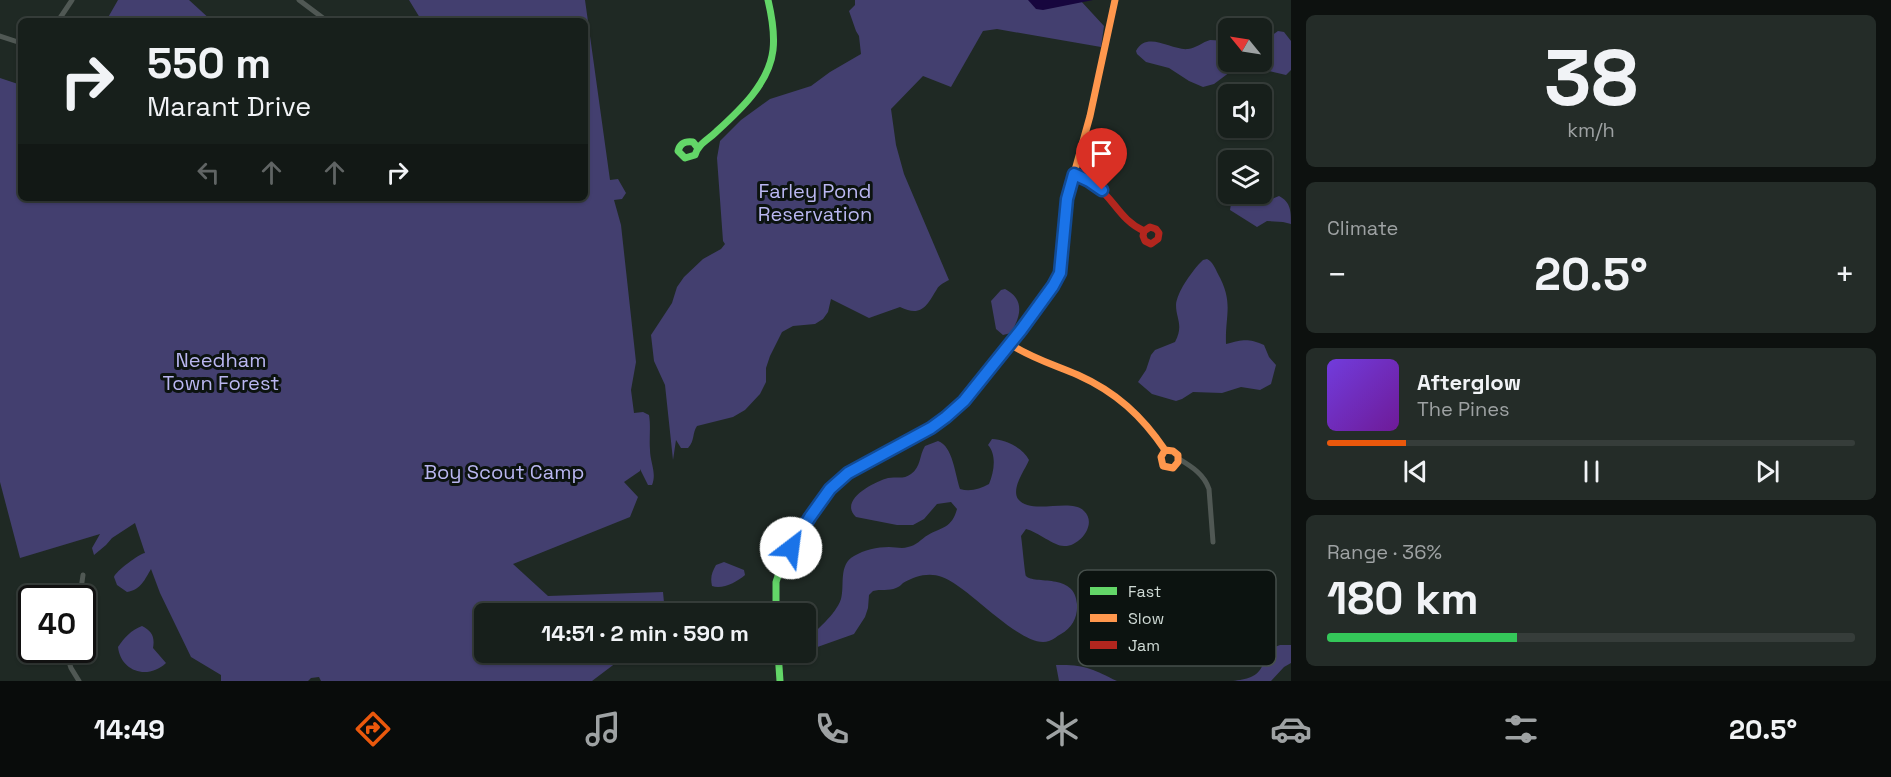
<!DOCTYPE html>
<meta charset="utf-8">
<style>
:root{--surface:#171f1b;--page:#242c28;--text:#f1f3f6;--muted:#9ea2a3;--line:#363d3a;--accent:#ea580c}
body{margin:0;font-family:"Space Grotesk",sans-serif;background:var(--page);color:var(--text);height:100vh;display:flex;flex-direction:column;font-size:22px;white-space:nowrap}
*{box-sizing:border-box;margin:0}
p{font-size:20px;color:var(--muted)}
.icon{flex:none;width:33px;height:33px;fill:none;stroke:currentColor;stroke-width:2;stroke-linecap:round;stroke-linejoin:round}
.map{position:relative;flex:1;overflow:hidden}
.panel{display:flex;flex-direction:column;gap:15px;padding:15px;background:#0d110f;width:600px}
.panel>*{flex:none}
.banner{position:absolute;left:18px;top:18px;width:570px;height:183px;border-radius:9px;box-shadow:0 2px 4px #0004,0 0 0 2px var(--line);background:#171f1b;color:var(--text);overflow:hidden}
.needle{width:39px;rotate:300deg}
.controls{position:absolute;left:1218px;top:18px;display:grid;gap:12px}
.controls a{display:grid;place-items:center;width:54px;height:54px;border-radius:9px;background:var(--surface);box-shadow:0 2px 4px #0004,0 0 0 2px var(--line);font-size:30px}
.speed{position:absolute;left:18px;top:585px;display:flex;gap:12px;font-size:30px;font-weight:700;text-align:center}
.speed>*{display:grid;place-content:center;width:78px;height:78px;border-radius:50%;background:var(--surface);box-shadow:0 2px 4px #0004,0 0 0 2px var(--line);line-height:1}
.speed .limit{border:3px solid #111;border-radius:9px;background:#fff;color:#111}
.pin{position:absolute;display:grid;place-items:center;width:51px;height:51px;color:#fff;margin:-62px -26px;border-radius:50% 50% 50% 0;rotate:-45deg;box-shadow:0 0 6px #0007}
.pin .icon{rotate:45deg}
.me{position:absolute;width:66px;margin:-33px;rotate:30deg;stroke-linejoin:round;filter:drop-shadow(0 0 4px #0008)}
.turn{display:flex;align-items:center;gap:21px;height:126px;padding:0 30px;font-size:27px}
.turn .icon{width:78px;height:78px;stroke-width:2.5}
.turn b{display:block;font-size:42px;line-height:51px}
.lanes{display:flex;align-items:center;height:57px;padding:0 30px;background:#0003;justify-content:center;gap:30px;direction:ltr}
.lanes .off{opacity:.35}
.big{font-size:45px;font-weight:700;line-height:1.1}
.panel .widget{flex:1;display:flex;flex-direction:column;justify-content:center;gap:9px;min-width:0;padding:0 21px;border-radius:9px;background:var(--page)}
.panel .dial{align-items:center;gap:0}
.dial b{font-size:78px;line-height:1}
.song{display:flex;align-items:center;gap:18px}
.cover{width:72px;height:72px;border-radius:9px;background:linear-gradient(135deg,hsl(260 70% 55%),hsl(280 70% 35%))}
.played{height:6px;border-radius:3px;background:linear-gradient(90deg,var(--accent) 15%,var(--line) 15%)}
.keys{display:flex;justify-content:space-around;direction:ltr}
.heat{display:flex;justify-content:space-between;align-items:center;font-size:33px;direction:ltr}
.charge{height:9px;border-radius:4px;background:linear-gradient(90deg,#34c759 36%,var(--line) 0)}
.trip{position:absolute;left:474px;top:603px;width:342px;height:60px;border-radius:9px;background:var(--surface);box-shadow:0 2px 4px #0004,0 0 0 2px var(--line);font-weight:700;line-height:60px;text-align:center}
.dock{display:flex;height:96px;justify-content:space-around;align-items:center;background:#090c0b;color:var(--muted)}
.dock .icon{width:42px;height:42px}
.dock .active{color:var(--accent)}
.dock b{font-size:27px;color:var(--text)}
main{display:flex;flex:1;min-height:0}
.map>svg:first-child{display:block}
</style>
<main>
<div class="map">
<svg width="1291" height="681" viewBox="0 0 1291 681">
<rect width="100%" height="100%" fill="#1f2924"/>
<path fill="#433f6f" d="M118 0H189L212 21H106Z
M409 0H585L610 180 618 179 626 193 622 199 614 200 621 225 636 362 631 390 634 413 643 412 649 415C651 427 649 438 650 450 650 462 657 473 652 485H648L640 469V471L624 482 638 497 630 517 513 564 548 596 663 592 665 613 484 614V652L629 653 592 681H321L319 677 311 678 308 681H221V675L191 657 160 593 151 569C145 579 141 590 127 592L117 585 114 577C116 571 139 554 145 553L135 523 112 538 106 545 94 555 92 548 100 534 20 558 0 482V78L21 85V198H585V21H418L420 18Z
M855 0H1080L1104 26 1101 47 997 29 983 31 951 87 923 76 891 109 896 145 904 174 949 280C945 282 939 285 937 289 927 305 922 318 900 307L869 318 831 299 828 312 823 319 815 324 793 326 782 332 770 356 766 368V382L760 394 745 410 733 417 697 426C692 433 695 441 688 448H681L676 440 673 460 665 385 654 361 651 335 672 303 677 287 684 277 703 259 721 249 725 244 723 241 717 158 720 141 741 120 770 99 811 86 830 72 861 54 859 36 856 31 849 11 855 5Z
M1278 31 1284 32 1291 41V70L1286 75 1269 71 1263 65 1271 54 1267 43 1271 36Z
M1210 40 1228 41V51L1224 49 1220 50 1217 58 1227 66 1230 72 1214 84 1203 87 1189 81 1169 68 1146 62 1137 54 1136 51C1147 30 1172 51 1188 49 1196 48 1203 42 1210 40Z
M1279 196C1291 202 1291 212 1291 224L1283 222 1267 221 1257 227 1230 210 1231 204 1240 197 1265 202Z
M1207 259C1213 262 1215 268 1218 274 1234 303 1225 314 1226 344 1243 340 1247 338 1264 345L1269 357 1276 365 1271 384 1260 390 1241 387 1222 393 1193 392 1182 399 1176 401 1152 394 1138 382 1146 370 1151 355 1155 350 1175 342C1184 325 1176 319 1176 305 1177 292 1191 273 1199 264L1203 260Z
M1005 289C1026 300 1020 317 1011 333L1003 335 996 329 991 301 1001 290Z
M992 439C1005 439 1023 448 1029 460 1025 470 1011 488 1018 499 1031 516 1071 497 1084 511 1098 524 1079 547 1064 546 1054 546 1038 532 1026 529L1021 536C1022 542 1025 575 1026 576 1034 585 1075 572 1077 604 1078 617 1072 628 1061 634 1057 636 1053 640 1049 641 1023 651 969 586 942 577 929 572 915 576 903 583 901 585 899 587 896 588 889 591 880 589 873 591L869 595 868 608 865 617 854 634 809 650 806 648V642C817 628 835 616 841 599 845 585 838 565 854 556 864 550 877 547 889 547 896 547 902 549 908 547 916 546 921 539 928 535 942 527 952 528 957 509L951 502 937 504 924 519 913 525H897L856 517C838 500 874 482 888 478 896 476 903 480 911 474 921 467 919 456 925 446L938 441C953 446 955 475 960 489 970 492 980 489 989 484 994 472 997 455 988 445Z
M724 562 744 570 745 575C737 582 722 590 712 586 710 577 712 572 716 565Z
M142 626C152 631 155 637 153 648L166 663C148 680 121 672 118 647 124 638 131 630 142 626Z
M1280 645H1291V663L1284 667 1271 681H1233C1246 679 1258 678 1263 664 1265 659 1266 654 1269 649Z
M1056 665C1084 664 1093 669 1117 681H1059Z"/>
<path fill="#17063e" d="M1028 0H1093L1043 10 1036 9Z"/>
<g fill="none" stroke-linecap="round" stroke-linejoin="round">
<path stroke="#505854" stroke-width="5" d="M299 0 327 21
M58 21 72 0
M0 36 21 43
M1179 459C1192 467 1204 474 1209 489L1213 542
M78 598 81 589 83 575
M65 650 71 668 79 681"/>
<path stroke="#63d668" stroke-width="7" d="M697 147 693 142C685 141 680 143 678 151L685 158 695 155C698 144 708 140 716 132 739 111 769 84 773 50 775 33 772 17 768 0
M776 614V582L782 564 810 517 830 489 848 473 931 428 965 401 973 391
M778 652 780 681"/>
<path stroke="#ff974d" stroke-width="7" d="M1010 344C1031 358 1055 365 1078 375 1116 392 1142 416 1165 450L1161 457 1163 466 1173 468 1178 462V455L1173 451 1165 450
M973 391 1056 282 1062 264 1067 199 1090 116 1115 0"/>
<path stroke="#b3261e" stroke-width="7" d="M1074 174C1081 177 1089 180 1095 185 1115 200 1120 220 1144 231L1143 236 1145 241 1151 244 1158 239 1159 233 1156 229 1150 227 1144 231"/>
</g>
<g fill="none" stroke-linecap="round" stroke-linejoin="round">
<defs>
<path id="route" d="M791 548 810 517 830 489 848 473 931 428 946 417 964 401 1021 330 1053 286 1060 273 1067 199 1074 174 1089 181 1102 190"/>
</defs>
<use href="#route" stroke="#114b97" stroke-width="15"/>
<use href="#route" stroke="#1a73e8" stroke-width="10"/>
</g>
<g text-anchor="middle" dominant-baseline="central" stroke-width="6" stroke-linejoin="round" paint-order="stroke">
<g font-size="20" fill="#bab7f1" stroke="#0c1310">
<text x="815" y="191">Farley Pond<tspan x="815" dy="23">Reservation</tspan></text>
<text x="221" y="360">Needham<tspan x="221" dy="23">Town Forest</tspan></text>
<text x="504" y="472">Boy Scout Camp</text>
</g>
</g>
<rect x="1078" y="570" width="198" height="96" rx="9" fill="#0c1310" stroke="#464f4b" stroke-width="1.5"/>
<rect x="1090" y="587" width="27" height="8" fill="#63d668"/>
<rect x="1090" y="614" width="27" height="8" fill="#ff974d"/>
<rect x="1090" y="641" width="27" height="8" fill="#b3261e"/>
<g font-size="16" fill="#cfdad5">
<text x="1128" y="597">Fast</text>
<text x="1128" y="624">Slow</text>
<text x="1128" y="651">Jam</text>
</g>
</svg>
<div class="controls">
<a><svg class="needle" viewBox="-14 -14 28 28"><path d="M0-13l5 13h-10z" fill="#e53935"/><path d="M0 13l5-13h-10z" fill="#9ea2a3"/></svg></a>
<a><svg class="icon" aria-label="sound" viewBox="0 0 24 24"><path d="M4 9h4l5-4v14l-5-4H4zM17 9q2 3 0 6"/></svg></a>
<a><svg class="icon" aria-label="layers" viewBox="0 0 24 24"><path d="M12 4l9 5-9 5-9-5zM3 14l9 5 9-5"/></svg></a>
</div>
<div class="speed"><div class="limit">40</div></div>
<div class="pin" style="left:1102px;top:190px;background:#d93025"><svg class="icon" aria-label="arrive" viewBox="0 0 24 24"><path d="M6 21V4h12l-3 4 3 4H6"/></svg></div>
<svg class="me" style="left:791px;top:548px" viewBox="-20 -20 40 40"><circle r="19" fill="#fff"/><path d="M0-13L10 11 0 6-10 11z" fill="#1a73e8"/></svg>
<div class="trip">14:51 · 2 min · 590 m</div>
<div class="banner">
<div class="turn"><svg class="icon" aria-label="right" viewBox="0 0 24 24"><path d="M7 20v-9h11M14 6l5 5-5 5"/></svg><div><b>550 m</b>Marant Drive</div></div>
<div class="lanes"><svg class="icon off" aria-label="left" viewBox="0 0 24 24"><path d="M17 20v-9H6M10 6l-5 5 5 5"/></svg><svg class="icon off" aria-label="ahead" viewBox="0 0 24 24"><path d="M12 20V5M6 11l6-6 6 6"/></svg><svg class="icon off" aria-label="ahead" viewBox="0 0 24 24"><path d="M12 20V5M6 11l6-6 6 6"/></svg><svg class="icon" aria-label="right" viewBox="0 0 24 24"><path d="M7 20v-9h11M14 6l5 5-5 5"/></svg></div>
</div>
</div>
<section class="panel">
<div class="widget dial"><b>38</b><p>km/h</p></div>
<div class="widget"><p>Climate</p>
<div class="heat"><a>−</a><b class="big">20.5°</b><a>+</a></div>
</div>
<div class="widget">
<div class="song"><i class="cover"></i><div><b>Afterglow</b><p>The Pines</p></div></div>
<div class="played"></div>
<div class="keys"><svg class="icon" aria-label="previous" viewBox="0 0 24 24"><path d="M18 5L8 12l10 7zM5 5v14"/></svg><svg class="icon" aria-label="pause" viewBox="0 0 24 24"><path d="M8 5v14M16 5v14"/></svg><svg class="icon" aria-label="next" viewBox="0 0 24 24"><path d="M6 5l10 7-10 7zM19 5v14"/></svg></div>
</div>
<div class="widget"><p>Range · 36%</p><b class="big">180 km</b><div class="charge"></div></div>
</section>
</main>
<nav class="dock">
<b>14:49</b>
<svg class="icon active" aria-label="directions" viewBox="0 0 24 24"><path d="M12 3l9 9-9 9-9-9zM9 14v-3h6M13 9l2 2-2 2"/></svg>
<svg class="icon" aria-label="music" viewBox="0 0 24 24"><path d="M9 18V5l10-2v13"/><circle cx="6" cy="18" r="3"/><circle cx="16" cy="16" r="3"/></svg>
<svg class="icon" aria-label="phone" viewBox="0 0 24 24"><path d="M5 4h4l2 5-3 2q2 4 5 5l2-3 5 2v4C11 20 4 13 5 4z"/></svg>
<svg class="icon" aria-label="climate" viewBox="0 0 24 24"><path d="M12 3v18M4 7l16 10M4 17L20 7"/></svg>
<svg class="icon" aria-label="car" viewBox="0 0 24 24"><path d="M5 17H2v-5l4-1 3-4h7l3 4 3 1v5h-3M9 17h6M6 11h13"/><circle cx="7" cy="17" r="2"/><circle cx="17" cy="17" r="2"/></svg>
<svg class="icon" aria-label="filters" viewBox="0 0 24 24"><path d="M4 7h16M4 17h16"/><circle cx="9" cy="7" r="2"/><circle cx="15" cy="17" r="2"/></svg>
<b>20.5°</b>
</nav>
